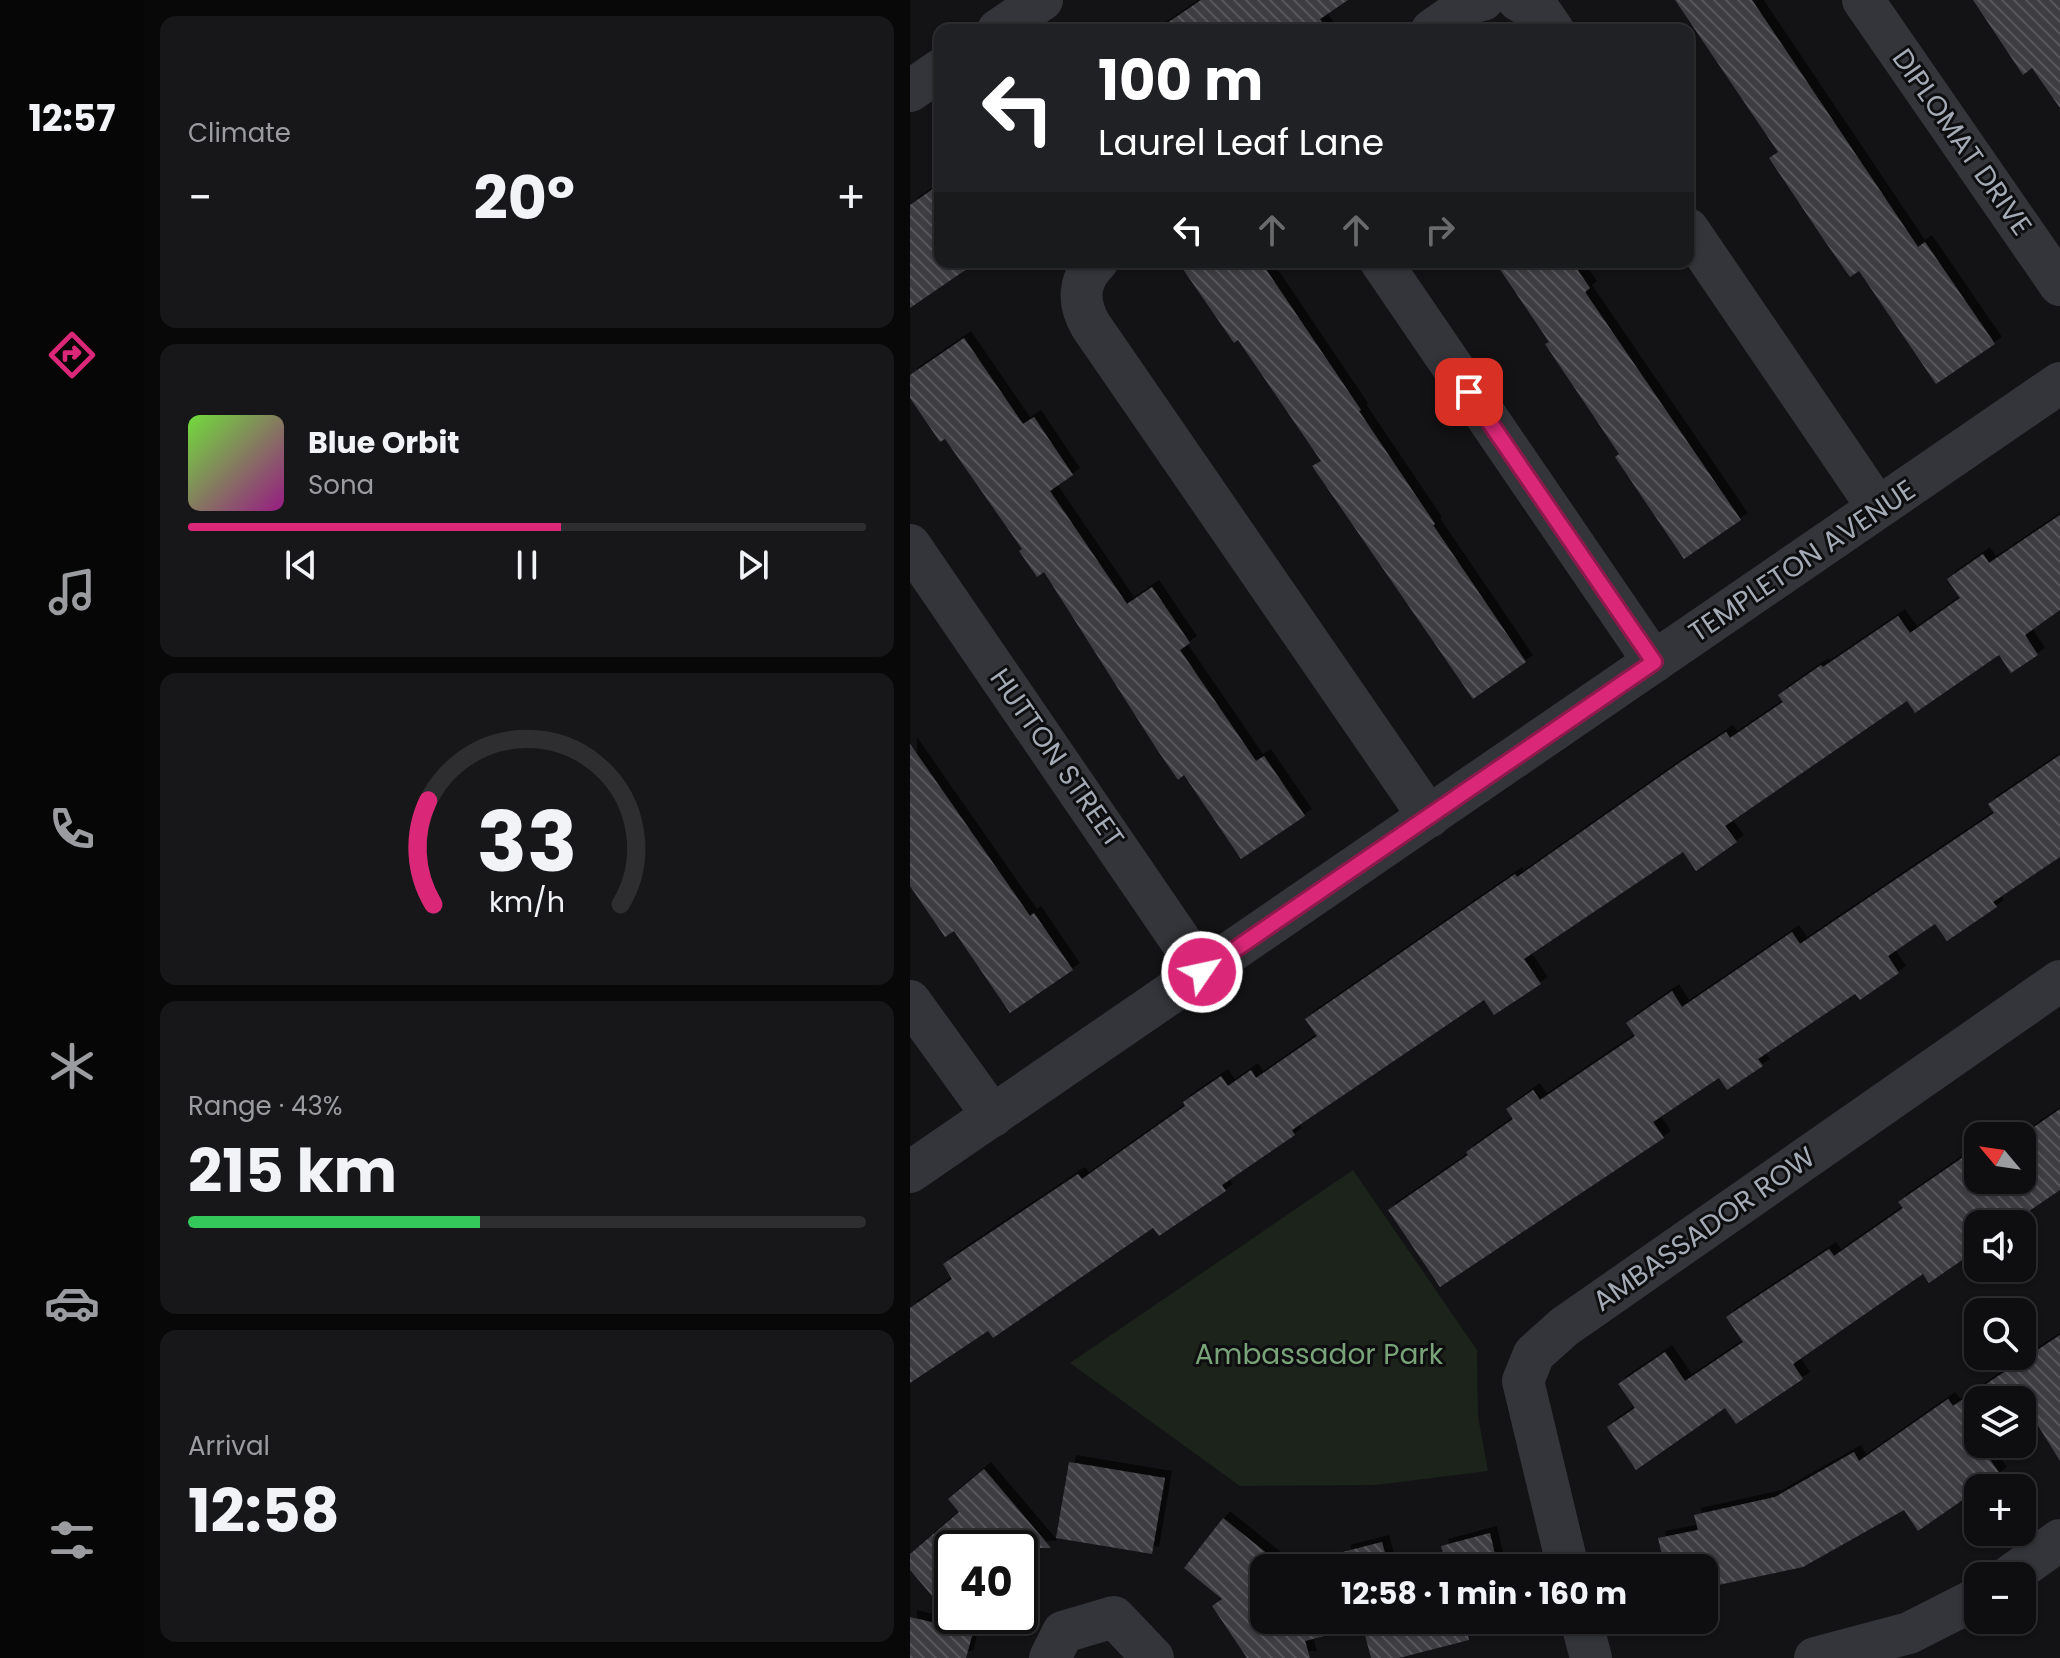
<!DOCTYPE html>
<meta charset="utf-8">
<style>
:root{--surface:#0e0e10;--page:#171719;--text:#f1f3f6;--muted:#9b9c9f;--line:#2e2e30;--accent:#db2777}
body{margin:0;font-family:Poppins,sans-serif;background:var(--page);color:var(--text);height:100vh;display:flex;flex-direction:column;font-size:30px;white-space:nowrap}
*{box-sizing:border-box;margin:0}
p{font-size:26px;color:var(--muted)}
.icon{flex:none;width:44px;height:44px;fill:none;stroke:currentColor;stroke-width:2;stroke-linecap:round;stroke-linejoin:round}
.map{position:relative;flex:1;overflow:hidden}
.drawer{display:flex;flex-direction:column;gap:16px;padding:16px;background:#080809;width:766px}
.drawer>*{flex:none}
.hud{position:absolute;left:24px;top:24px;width:760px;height:244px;border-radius:16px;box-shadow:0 2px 6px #0004,0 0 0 2px var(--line);background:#202124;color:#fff;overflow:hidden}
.needle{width:52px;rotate:299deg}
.fabs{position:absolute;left:1054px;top:1122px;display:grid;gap:16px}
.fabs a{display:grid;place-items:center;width:72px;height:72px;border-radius:16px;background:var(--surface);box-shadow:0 2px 6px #0004,0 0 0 2px var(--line);font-size:40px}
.speed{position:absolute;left:24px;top:1530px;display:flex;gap:16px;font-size:40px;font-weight:700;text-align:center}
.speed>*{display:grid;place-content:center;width:104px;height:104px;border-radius:50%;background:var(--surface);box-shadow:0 2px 6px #0004,0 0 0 2px var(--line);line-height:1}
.speed .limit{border:4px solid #111;border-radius:12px;background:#fff;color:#111}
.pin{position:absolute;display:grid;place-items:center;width:68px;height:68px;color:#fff;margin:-34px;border-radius:16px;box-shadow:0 4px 12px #0006}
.me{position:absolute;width:88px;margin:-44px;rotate:56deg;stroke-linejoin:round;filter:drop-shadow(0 0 6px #0008)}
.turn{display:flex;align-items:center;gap:28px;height:168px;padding:0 32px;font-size:36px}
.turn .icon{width:104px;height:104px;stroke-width:2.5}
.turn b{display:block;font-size:56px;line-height:68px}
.lanes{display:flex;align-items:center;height:76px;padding:0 32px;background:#0003;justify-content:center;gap:40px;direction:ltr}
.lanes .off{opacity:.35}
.big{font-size:60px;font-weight:700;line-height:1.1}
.drawer .widget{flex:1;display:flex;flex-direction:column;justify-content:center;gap:12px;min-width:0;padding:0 28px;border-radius:16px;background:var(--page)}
.drawer .dial{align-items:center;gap:0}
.dial svg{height:208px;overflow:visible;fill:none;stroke:var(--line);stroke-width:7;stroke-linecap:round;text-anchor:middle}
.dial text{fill:var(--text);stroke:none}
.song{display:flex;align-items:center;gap:24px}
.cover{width:96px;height:96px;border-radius:12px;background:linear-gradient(135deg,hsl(100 70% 55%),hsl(310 70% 35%))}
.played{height:8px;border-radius:4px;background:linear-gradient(90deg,var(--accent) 55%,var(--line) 55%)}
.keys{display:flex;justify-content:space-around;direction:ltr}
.heat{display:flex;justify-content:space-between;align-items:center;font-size:44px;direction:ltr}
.charge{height:12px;border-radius:6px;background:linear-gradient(90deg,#34c759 43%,var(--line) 0)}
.trip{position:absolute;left:340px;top:1554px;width:468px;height:80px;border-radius:16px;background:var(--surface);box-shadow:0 2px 6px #0004,0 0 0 2px var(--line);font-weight:700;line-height:80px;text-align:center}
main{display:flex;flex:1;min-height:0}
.tabs{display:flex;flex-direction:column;width:144px;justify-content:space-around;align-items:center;background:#060606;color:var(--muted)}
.tabs .icon{width:56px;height:56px}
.tabs .on{color:var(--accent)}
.tabs b{font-size:36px;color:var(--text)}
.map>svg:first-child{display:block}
</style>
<main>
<nav class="tabs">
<b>12:57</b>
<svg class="icon on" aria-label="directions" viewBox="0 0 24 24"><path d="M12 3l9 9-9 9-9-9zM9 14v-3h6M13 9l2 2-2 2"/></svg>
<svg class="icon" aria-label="music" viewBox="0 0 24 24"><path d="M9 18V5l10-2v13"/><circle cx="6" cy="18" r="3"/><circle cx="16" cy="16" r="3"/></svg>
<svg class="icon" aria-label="phone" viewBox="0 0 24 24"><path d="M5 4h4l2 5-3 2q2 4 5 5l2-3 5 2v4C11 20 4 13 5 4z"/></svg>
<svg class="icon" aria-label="climate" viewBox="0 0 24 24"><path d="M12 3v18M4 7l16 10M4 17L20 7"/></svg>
<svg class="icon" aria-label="car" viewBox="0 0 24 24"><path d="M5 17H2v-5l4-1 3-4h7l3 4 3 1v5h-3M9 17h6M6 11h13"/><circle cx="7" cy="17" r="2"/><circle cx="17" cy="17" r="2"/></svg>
<svg class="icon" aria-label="filters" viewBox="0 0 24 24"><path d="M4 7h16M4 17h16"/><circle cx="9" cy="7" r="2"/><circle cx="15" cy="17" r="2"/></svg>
</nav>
<section class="drawer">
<div class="widget"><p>Climate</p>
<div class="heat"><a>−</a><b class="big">20°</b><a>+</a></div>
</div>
<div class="widget">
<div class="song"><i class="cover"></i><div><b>Blue Orbit</b><p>Sona</p></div></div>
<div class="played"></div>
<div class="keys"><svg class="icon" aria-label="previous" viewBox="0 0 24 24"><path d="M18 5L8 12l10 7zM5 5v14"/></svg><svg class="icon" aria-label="pause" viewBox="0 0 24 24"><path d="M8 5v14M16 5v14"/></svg><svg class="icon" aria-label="next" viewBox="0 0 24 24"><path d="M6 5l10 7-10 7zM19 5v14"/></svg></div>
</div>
<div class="widget dial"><svg viewBox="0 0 100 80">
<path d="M14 69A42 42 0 1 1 86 69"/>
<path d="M14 69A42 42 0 0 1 12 29" stroke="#db2777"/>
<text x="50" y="56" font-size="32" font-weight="700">33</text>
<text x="50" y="72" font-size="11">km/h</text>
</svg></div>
<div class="widget"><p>Range · 43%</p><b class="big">215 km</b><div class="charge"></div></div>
<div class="widget"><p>Arrival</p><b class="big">12:58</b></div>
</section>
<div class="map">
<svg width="1150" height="1658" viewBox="0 0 1150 1658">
<defs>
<pattern id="building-back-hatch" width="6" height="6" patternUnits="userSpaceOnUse" patternTransform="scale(2)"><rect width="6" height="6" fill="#3d3e42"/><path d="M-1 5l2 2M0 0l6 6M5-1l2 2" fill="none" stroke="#56575b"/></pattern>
<filter id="shadow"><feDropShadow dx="7" dy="-7" stdDeviation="0" flood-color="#0009"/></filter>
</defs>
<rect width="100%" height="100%" fill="#131315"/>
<path fill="#1b231b" d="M443 1170 567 1350 568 1416 578 1471 466 1485 330 1486 160 1363Z"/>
<path fill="url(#building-back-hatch)" filter="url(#shadow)" d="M291 0H438L410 19 417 30H247Z
M765 0H842L1008 247 1015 242 1085 344 1026 384 949 271 940 277 914 240 859 158 868 152Z
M1063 0H1150V108L1122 68 1113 75Z
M30 184V262H67L0 308V205Z
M268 262H351L451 410 449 411 525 524 523 525 616 662 563 699 402 466 411 461 328 340 324 343Z
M585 262H662L680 288 675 292 831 520 774 559 705 457 709 454 635 344 639 342Z
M54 338 113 424 124 417 163 475 140 491 217 604 242 587 280 643 270 650 346 761 354 756 395 816 331 859 274 775 268 780 246 748 134 572 127 577 109 551 112 549 35 439 30 442 0 398V375Z
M1150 515V610L1115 635 1128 655 1101 673 1089 655 1005 713 997 701 815 826 827 842 786 871 773 852 614 959 631 984 584 1015 574 1000 382 1130 385 1135 312 1185 316 1191 249 1236 243 1228 83 1338 78 1331 0 1383V1308L42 1279 33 1264 168 1174 172 1179 275 1106 273 1102 311 1076 318 1086 341 1070 346 1078 407 1036 395 1019 605 874 607 877 772 761 816 732 820 738 873 702 868 695 911 665 913 667 988 616 1000 633 1050 598 1037 579 1073 554 1079 563Z
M0 744 120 916 124 913 163 970 100 1013 44 931 35 937 0 886Z
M1150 755V857L1083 902 1087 907 1037 941 1025 924 978 956 989 973 950 1000 945 994 848 1059 853 1066 817 1090 809 1078 743 1122 754 1138 530 1287 478 1210 558 1155 556 1152 603 1119 596 1109 623 1090 630 1100 725 1036 716 1023 762 991 772 1007 882 932 890 944 1084 813 1078 804Z
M1150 1109V1190L1100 1224H1068V1249L1019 1283 1013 1274 883 1364 893 1379 826 1424 815 1408 726 1470 697 1427 725 1408 708 1384 755 1352 775 1381 833 1342 816 1317 919 1249 924 1256 993 1208 988 1202 1068 1147V1180H1112L1111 1136Z
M1150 1335V1461L1127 1424 1112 1434V1400H1068V1444H1097L1078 1457 1090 1474 1008 1531 994 1510 893 1567 794 1588V1568H755L748 1538 788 1530 784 1515 865 1497 944 1452 949 1461 1038 1399 1043 1406Z
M159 1462 255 1478 242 1554 146 1538Z
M74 1469 141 1548H42V1619L0 1570V1554L49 1512 38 1499Z
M313 1518 375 1568H354V1620H439L448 1627 395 1641 400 1658H337L302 1606 312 1599 274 1568Z
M580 1533 588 1568H503L535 1560 531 1546Z
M472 1542 479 1568H437L433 1552Z
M0 1617 63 1632 56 1658H0Z
M451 1620H567L555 1623 559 1640 489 1658H461Z"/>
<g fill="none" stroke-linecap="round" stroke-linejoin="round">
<path stroke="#34353a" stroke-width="42" d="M608 0 632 14 643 30
M953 0 1150 285
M88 30 132 0
M522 30 561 3 573 0
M0 91 30 70
M778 229 968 508
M187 262C167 281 168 304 181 326L519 817
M471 262 744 662
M0 545 292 972
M0 1001 83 1116
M0 1172 1150 383
M658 1568 613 1381 624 1354 654 1327 1150 981
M1100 1576 1150 1540
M671 1620 681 1658
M140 1658 153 1632 204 1617 243 1658
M905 1658 999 1633 1068 1598"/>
</g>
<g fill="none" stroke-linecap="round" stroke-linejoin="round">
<defs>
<path id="route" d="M292 972 744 662 559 392"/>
</defs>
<use href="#route" stroke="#8e194d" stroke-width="20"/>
<use href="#route" stroke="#db2777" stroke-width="14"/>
</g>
<g text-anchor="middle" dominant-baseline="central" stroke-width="6" stroke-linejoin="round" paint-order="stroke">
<g font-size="28" fill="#a4abb6" stroke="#0e0e10">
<text transform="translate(1052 142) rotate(55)">DIPLOMAT DRIVE</text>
<text transform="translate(892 561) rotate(-34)">TEMPLETON AVENUE</text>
<text transform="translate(147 758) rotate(55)">HUTTON STREET</text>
<text transform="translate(794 1229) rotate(-35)">AMBASSADOR ROW</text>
</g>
<g font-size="28" fill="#79a379" stroke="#0e0e10">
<text x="409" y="1354">Ambassador Park</text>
</g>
</g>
</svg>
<div class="fabs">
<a><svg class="needle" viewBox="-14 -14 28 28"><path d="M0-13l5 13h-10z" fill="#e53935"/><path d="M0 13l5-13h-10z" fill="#9b9c9f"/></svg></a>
<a><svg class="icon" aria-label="sound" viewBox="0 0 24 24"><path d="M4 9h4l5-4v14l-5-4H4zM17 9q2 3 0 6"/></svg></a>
<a><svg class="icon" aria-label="search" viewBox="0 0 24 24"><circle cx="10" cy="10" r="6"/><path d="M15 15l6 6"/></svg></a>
<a><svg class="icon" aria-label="layers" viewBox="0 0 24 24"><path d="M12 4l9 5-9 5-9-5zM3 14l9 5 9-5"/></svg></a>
<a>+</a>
<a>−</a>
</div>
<div class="speed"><div class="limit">40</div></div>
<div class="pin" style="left:559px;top:392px;background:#d93025"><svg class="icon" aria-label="arrive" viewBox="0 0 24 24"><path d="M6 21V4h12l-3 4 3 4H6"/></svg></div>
<svg class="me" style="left:292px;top:972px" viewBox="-20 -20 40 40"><circle r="17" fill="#db2777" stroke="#fff" stroke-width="3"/><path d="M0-11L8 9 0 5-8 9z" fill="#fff"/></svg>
<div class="trip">12:58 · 1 min · 160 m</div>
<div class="hud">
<div class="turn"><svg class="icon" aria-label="left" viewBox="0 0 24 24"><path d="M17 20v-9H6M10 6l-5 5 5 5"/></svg><div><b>100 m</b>Laurel Leaf Lane</div></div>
<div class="lanes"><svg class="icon" aria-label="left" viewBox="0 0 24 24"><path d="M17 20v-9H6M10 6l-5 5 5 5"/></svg><svg class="icon off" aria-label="ahead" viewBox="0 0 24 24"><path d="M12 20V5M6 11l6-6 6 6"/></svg><svg class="icon off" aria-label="ahead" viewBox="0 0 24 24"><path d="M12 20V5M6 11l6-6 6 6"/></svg><svg class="icon off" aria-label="right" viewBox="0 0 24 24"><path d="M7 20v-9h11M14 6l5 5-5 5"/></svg></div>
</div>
</div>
</main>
